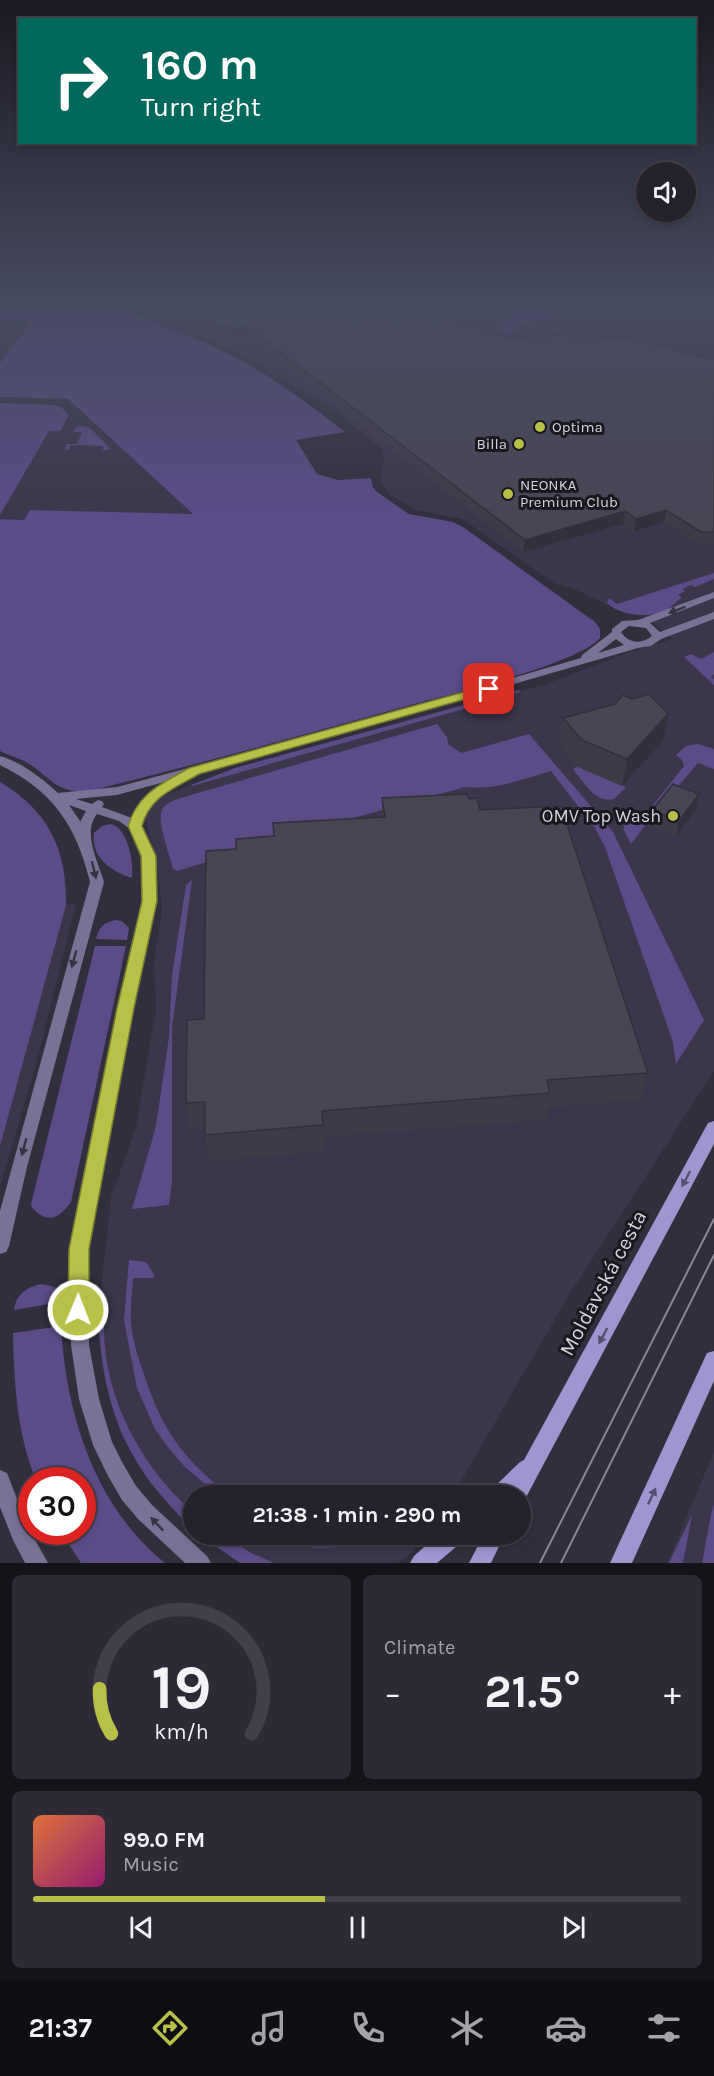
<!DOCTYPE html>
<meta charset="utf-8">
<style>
:root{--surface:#25222e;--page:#2d2a36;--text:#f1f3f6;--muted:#a3a4aa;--line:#423f4a;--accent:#b7c148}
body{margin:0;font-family:Karla,sans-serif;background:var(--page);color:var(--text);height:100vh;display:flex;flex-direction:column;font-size:22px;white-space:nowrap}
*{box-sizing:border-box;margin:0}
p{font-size:20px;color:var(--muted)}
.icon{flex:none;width:33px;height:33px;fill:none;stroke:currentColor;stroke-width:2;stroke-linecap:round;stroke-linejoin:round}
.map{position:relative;height:1563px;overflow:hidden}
.drawer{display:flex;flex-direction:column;gap:12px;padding:12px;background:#141319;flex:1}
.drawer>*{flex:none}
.guide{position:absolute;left:18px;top:18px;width:678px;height:126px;border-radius:0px;box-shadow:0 3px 9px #0003,0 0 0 2px var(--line);background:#00695c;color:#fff;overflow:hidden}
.fabs{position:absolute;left:636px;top:162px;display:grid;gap:12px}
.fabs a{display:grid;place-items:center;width:60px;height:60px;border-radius:50%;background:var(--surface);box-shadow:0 3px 9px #0003,0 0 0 2px var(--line);font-size:30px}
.speed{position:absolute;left:18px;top:1467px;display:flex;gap:12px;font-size:30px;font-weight:700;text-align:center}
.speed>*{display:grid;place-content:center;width:78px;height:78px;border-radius:50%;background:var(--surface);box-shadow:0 3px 9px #0003,0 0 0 2px var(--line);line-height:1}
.speed .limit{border:9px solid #d22;background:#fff;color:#111}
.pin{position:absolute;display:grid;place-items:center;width:51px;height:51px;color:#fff;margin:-26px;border-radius:12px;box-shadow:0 3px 9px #0006}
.me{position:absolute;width:66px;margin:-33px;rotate:1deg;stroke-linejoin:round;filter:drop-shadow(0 0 4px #0008)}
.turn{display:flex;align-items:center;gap:21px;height:126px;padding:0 24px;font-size:27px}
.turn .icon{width:78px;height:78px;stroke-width:2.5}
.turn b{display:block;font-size:42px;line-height:51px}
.big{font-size:45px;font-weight:700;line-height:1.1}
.drawer .card{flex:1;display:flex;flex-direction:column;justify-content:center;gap:9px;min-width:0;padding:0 21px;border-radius:9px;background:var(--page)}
.drawer .dial{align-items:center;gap:0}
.dial svg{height:156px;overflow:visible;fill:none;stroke:var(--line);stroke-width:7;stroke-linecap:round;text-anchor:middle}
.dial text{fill:var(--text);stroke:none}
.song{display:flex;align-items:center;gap:18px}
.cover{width:72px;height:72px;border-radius:9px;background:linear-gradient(135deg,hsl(20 70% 55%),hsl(320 70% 35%))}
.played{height:6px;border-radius:3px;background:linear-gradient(90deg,var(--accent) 45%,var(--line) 45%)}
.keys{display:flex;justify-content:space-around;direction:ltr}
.heat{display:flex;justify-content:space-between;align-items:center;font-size:33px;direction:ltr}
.drawer .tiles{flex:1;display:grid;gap:12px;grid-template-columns:1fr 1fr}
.card:last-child{grid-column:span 2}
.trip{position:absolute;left:183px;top:1485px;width:348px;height:60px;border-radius:30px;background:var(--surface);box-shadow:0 3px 9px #0003,0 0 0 2px var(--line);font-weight:700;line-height:60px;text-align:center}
.tab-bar{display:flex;height:96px;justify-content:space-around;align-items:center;background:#0f0e12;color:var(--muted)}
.tab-bar .icon{width:42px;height:42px}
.tab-bar .current{color:var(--accent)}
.tab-bar b{font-size:27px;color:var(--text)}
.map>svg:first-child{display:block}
</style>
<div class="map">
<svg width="714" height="1563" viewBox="0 0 714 1563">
<rect width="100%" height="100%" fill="#312e3d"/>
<path fill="#3b364b" d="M131 306H714V1071L569 1295 453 1495 194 1496 193 1529 150 1483 121 1434 105 1380 98 1319 111 1197 136 1127 156 1009 154 962 162 910 158 868 145 815 158 798 235 768 486 698 541 686 627 653 672 639 644 615 621 611 574 589 554 583 462 519 416 510 389 494 381 481 384 460 382 448 331 408 234 351Z
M0 323 31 324 0 364Z
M0 397 67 399 194 515 30 510 24 520 0 519Z
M0 900 76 904 35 1068 0 1187Z
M714 1452V1563H667Z
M200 1535H426L409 1555 397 1563H240Z"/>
<path fill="#5b4c88" d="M0 306H123L133 313C165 327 199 339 231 355 271 376 310 404 345 432L296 440 317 474 338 480 371 478 373 487 377 492 409 514 453 522 463 527 595 622 600 629V638C579 663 455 693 418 703 307 734 196 765 85 792 56 791 52 780 31 765 22 759 10 756 0 751V519L24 520 30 510 193 514 68 399 0 397V363L32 321 0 319Z
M567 306H604L519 324 516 327 517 331 507 333 496 329 514 318 515 312 520 309Z
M0 403 53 405 61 407 69 415 60 431H49L0 515Z
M82 426 90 428 111 449 103 451 104 446 71 445 68 450 65 449 66 444H77L82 432H73L76 427Z
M714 573V579L695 587 691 585 682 589 685 591 678 595 682 598C676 601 672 607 667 610 648 618 623 617 607 603L609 598 617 604Z
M714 652V674L711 678 714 679V685L684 657 691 654 701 659Z
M519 690 520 692 488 702 192 786 191 785 235 768Z
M437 724 447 737 448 744 461 753 529 734 613 832 704 1020 676 1064 673 1042 605 847 595 828 551 771C523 779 494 791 465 787L346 820 177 871 173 869C170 855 155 818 163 808 169 800 185 797 194 794Z
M698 744 714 749V769L698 763 668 798H666L631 844 624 830 623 818 627 813 642 819 684 766 682 760 676 755 686 746Z
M578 767 626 787 614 799C595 803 586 785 575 772L573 768Z
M0 782C49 811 67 850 66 905L0 1146Z
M110 824C128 827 134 862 132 878 111 871 91 858 94 833L102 826Z
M192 880 172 1027V1181L169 1205 132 1209 155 1130 161 1093 169 1037 172 975 186 885Z
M116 920 122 921 129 928 127 940 96 939C99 927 104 922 116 920Z
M95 946H126L71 1202C59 1219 46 1225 31 1206L32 1200Z
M129 1260 146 1262 155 1276 152 1278H133C132 1293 130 1310 131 1324 133 1341 138 1358 144 1374 162 1430 183 1459 229 1495H218L185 1467 167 1446 155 1429 137 1388 124 1320Z
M42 1284 55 1287 61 1302 14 1310C16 1294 27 1287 42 1284Z
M98 1319H102L104 1322C102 1394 140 1466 193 1512V1529C126 1465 104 1411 98 1319Z
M61 1326C66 1413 94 1506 165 1563H81L61 1532H82V1480H36C17 1434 14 1383 13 1333Z
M714 1504V1563H702L712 1510Z
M692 1515 683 1563H669Z
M200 1535H223L251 1553 274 1563H240Z
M270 1535H360L361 1540C334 1553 295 1549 270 1535Z"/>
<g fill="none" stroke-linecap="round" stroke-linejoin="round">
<path fill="#797196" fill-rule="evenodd" d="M714 592V598L650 623 660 632 714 612V619L661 639 651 646 638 648 359 729 187 776 186 781C166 793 149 802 141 826L154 856 156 901 132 1008 88 1249 89 1345 99 1399 112 1442 122 1462 136 1486 152 1505 207 1556 211 1563H185L138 1519 122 1500 108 1476 93 1445 79 1399 71 1345 70 1249 118 1008 142 901V856L130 829 119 821 97 814C82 833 98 861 104 882L27 1167 9 1246 6 1252 0 1254V1211L90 882C76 825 53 791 0 765V756C21 762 42 778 58 793L117 787 351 725 581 658 582 655 612 632V629L622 621 638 620ZM629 626 646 628 652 636C641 645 628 643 621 632ZM616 639 624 645 598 653ZM168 781 143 799 132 818 102 807 104 804 102 801 98 800 92 804 76 799 117 795ZM69 805 86 811 80 822V821Z
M0 1470 7 1473 28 1527 48 1563H25L13 1540 0 1507Z"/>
<path fill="#a195d0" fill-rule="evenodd" d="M714 1121V1144L523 1503 520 1504V1496H489L492 1489 520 1462 524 1460 708 1123Z
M714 1351V1381L632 1563H610L707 1353Z
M439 1534H466L463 1541 437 1563H410L414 1556Z
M484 1534H505L491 1563H469Z"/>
<path stroke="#8a8894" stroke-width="2" d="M540 1563 714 1219
M561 1563 714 1255"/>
</g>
<path fill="#3e3b49" d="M182 306H327L357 324 427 320 512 338 714 360V545H699L664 522 634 531 623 524 523 552 247 336 231 339 227 336 219 337Z
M668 714 663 741 622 786 578 767 559 744 563 718Z
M382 798 469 799 480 810 648 1073 640 1100 548 1107 545 1120 324 1137V1151L209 1162 205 1135V1129L190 1130 186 1103 204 1019 274 836 382 817Z
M696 809 676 836 649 824 652 810Z"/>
<path fill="#32303c" d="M226 325 227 336 219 337 218 327Z
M247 326V336L231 339V329Z
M666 510 664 522 634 531 636 519Z
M625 511 623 524 523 552 525 540Z
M668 714 663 741 622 786 627 759Z
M699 794 696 809 676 836 679 821Z"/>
<path fill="#484555" stroke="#32303c" stroke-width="1.5" d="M193 306H327L357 324 427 316V320L464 325 512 338 557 335 629 338 714 360V532H701L666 510 636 519 625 511 525 540 247 326 231 329 226 325 218 327Z
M649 694 668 714 627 759 582 740 563 718 615 704 623 695 632 699Z
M673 784 699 794 679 821 652 810Z
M467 794 469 799 477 798 480 810 561 806 648 1073 547 1080 550 1093 322 1111 323 1125 205 1135V1102L186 1103 187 1020 204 1019 206 851 236 849V839L274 836 273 823 385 817 382 798Z"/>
<defs><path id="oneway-solid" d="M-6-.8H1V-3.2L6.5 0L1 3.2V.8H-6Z" transform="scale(1.5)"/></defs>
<g fill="#363343">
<use href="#oneway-solid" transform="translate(677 610) rotate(159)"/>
<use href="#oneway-solid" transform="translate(94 870) rotate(77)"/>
<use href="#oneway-solid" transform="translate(74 959) rotate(105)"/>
<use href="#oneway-solid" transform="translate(24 1147) rotate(105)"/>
<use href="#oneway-solid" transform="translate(157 1524) rotate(-133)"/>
</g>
<g fill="#56506f">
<use href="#oneway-solid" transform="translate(686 1179) rotate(118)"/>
<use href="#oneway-solid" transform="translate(603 1336) rotate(118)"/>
<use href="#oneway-solid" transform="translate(652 1496) rotate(-65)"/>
</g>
<linearGradient id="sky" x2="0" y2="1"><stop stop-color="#1b1922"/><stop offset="0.58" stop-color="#484c62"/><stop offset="1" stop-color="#484c62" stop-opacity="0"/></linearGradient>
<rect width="714" height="525" fill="url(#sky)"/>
<path fill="#b7c148" stroke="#777d2f" stroke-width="1.5" d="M489 685 496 689 494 691 199 774C174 789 150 796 142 826L156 856 157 901 134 1008 89 1249V1310L86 1317 78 1320 71 1317 68 1310 69 1249 117 1008 142 901 141 856 128 826C138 793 161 784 189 768Z"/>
<g fill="#b7c148" stroke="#19181f" stroke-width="2">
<circle cx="540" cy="427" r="6"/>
<circle cx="519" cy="444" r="6"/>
<circle cx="508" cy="494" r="6"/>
<circle cx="673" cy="816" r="6"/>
</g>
<g text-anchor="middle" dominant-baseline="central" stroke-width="6" stroke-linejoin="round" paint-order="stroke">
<g font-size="15" fill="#d5d3dd" stroke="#19181f" text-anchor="start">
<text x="552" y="427">Optima</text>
<text x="507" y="444" text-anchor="end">Billa</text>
<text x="520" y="485">NEONKA<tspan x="520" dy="17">Premium Club</tspan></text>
</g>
<g font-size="18" fill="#d5d3dd" stroke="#19181f" text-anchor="end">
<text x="661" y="816">OMV Top Wash</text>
</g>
<g font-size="21" fill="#d5d3dd" stroke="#19181f">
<text transform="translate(603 1283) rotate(-62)">Moldavská cesta</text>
</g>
</g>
</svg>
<div class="fabs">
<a><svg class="icon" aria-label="sound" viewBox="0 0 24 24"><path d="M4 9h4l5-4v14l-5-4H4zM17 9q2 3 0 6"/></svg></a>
</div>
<div class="speed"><div class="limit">30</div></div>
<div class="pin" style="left:489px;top:689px;background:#d93025"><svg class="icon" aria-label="arrive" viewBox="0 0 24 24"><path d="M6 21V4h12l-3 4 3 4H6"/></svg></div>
<svg class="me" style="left:78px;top:1310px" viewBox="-20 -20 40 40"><circle r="17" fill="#b7c148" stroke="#fff" stroke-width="3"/><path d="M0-11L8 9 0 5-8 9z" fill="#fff"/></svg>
<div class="trip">21:38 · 1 min · 290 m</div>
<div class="guide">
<div class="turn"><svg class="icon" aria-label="right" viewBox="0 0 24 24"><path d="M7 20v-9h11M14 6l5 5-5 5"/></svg><div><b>160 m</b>Turn right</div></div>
</div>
</div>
<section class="drawer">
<div class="tiles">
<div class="card dial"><svg viewBox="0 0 100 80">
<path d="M14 69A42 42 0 1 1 86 69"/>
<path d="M14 69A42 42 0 0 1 8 46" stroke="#b7c148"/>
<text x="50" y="56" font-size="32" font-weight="700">19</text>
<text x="50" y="72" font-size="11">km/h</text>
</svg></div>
<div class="card"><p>Climate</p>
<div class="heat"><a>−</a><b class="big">21.5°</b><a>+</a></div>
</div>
<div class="card">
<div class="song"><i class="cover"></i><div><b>99.0 FM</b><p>Music</p></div></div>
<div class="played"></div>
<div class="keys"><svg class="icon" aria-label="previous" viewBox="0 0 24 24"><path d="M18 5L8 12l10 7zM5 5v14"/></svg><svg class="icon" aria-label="pause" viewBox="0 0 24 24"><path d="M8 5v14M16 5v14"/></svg><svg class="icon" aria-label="next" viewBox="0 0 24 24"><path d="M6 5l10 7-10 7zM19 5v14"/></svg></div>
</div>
</div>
</section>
<nav class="tab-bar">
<b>21:37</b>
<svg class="icon current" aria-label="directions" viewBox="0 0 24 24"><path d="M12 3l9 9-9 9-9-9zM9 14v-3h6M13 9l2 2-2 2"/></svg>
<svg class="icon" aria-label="music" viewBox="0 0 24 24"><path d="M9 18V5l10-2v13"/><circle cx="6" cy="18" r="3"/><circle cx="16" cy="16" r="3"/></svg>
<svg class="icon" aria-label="phone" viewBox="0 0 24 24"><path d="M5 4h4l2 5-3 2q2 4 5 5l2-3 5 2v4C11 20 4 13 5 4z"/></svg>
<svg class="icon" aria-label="climate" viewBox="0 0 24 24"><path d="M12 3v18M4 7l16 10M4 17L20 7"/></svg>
<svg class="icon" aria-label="car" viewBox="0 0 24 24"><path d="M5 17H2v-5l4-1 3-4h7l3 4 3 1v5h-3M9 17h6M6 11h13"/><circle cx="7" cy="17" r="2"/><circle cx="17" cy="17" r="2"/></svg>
<svg class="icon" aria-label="filters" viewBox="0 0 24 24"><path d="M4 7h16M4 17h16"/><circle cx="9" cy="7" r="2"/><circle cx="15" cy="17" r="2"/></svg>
</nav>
